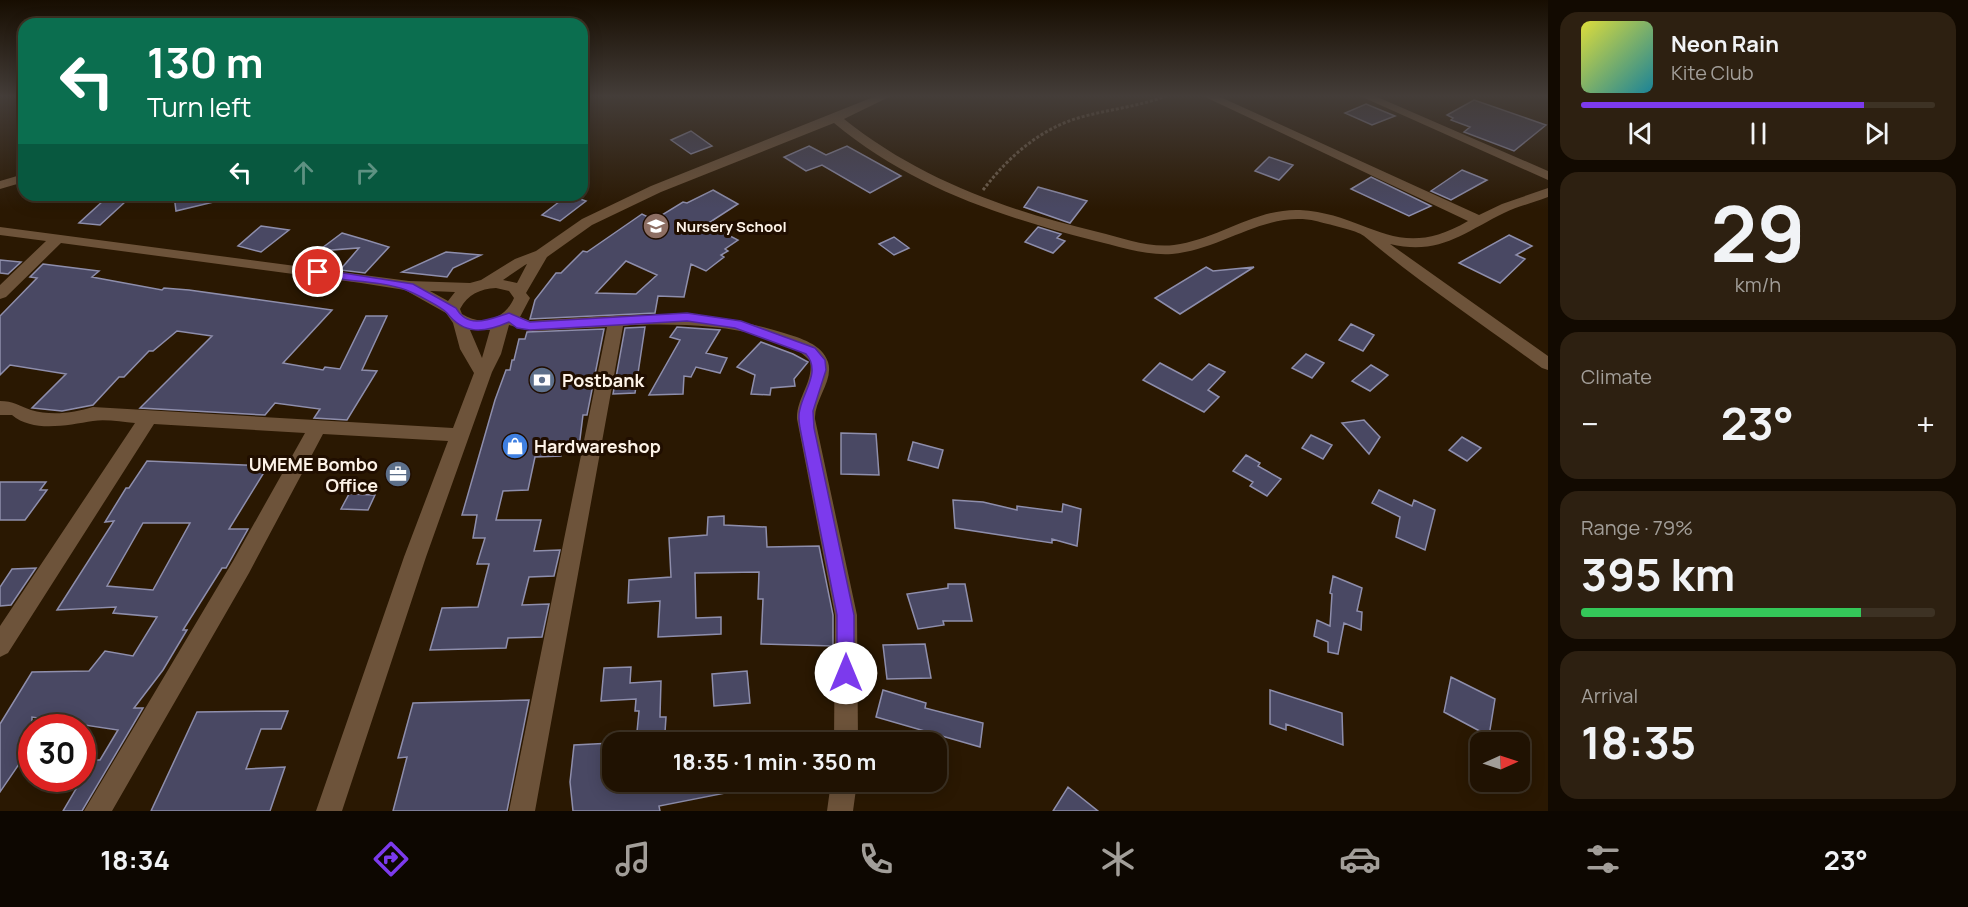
<!DOCTYPE html>
<meta charset="utf-8">
<style>
:root{--surface:#201202;--page:#2d2011;--text:#f1f3f6;--muted:#a29e99;--line:#3d3224;--accent:#7c3aed}
body{margin:0;font-family:Manrope,sans-serif;background:var(--page);color:var(--text);height:100vh;display:flex;flex-direction:column;font-size:22px;white-space:nowrap}
*{box-sizing:border-box;margin:0}
p{font-size:20px;color:var(--muted)}
.icon{flex:none;width:33px;height:33px;fill:none;stroke:currentColor;stroke-width:2;stroke-linecap:round;stroke-linejoin:round}
.map{position:relative;flex:1;overflow:hidden}
.sheet{display:flex;flex-direction:column;gap:12px;padding:12px;background:#120a01;width:420px}
.sheet>*{flex:none}
.banner{position:absolute;left:18px;top:18px;width:570px;height:183px;border-radius:18px;box-shadow:0 3px 15px #0003,0 0 0 2px var(--line);background:#0b6e4f;color:#fff;overflow:hidden}
.needle{width:39px;rotate:87deg}
.controls{position:absolute;left:1470px;top:732px;display:grid;gap:12px}
.controls a{display:grid;place-items:center;width:60px;height:60px;border-radius:12px;background:var(--surface);box-shadow:0 3px 15px #0003,0 0 0 2px var(--line);font-size:30px}
.speed{position:absolute;left:18px;top:714px;display:flex;gap:12px;font-size:30px;font-weight:700;text-align:center}
.speed>*{display:grid;place-content:center;width:78px;height:78px;border-radius:50%;background:var(--surface);box-shadow:0 3px 15px #0003,0 0 0 2px var(--line);line-height:1}
.speed .limit{border:9px solid #d22;background:#fff;color:#111}
.pin{position:absolute;display:grid;place-items:center;width:51px;height:51px;color:#fff;margin:-26px;border:3px solid #fff;border-radius:50%;box-shadow:0 2px 6px #0007}
.me{position:absolute;width:66px;margin:-33px;rotate:0deg;stroke-linejoin:round;filter:drop-shadow(0 0 4px #0008)}
.turn{display:flex;align-items:center;gap:21px;height:126px;padding:0 30px;font-size:27px}
.turn .icon{width:78px;height:78px;stroke-width:2.5}
.turn b{display:block;font-size:42px;line-height:51px}
.lanes{display:flex;align-items:center;height:57px;padding:0 30px;background:#0003;justify-content:center;gap:30px;direction:ltr}
.lanes .off{opacity:.35}
.big{font-size:45px;font-weight:700;line-height:1.1}
.sheet .tile{flex:1;display:flex;flex-direction:column;justify-content:center;gap:9px;min-width:0;padding:0 21px;border-radius:18px;background:var(--page)}
.sheet .dial{align-items:center;gap:0}
.dial b{font-size:78px;line-height:1}
.song{display:flex;align-items:center;gap:18px}
.cover{width:72px;height:72px;border-radius:9px;background:linear-gradient(135deg,hsl(60 70% 55%),hsl(190 70% 35%))}
.played{height:6px;border-radius:3px;background:linear-gradient(90deg,var(--accent) 80%,var(--line) 80%)}
.keys{display:flex;justify-content:space-around;direction:ltr}
.heat{display:flex;justify-content:space-between;align-items:center;font-size:33px;direction:ltr}
.charge{height:9px;border-radius:4px;background:linear-gradient(90deg,#34c759 79%,var(--line) 0)}
.trip{position:absolute;left:602px;top:732px;width:345px;height:60px;border-radius:18px;background:var(--surface);box-shadow:0 3px 15px #0003,0 0 0 2px var(--line);font-weight:700;line-height:60px;text-align:center}
.tab-bar{display:flex;height:96px;justify-content:space-around;align-items:center;background:#0d0701;color:var(--muted)}
.tab-bar .icon{width:42px;height:42px}
.tab-bar .active{color:var(--accent)}
.tab-bar b{font-size:27px;color:var(--text)}
main{display:flex;flex:1;min-height:0}
.map>svg:first-child{display:block}
</style>
<main>
<div class="map">
<svg width="1548" height="811" viewBox="0 0 1548 811">
<rect width="100%" height="100%" fill="#2a1802"/>
<path fill="#494863" stroke="#8e8eac" stroke-width="1.5" fill-rule="evenodd" d="M1474 100 1546 125 1514 151 1464 132 1470 127 1451 120 1453 118 1447 115Z
M1366 104 1395 116 1372 125 1345 113Z
M691 131 712 146 691 154 671 140Z
M809 146 826 155 847 146 901 176 870 193 822 165 806 171 784 157Z
M1269 157 1293 165 1279 180 1255 171Z
M1462 170 1487 180 1451 200 1431 191Z
M1371 177 1431 206 1409 216 1351 189Z
M1038 187 1063 194 1087 201 1070 223 1064 221 1024 207Z
M713 190 738 204 707 224 738 240 725 249 728 251 721 255 724 257 706 271 691 264 684 297 658 296 655 313 530 319 535 300 556 273H561L583 251 587 252 642 214 654 220 683 202 687 203ZM626 261 657 275 636 294 596 293Z
M174 195H217L218 201 176 211Z
M568 195 586 201 560 221 542 215Z
M103 201 125 202 100 225 79 223Z
M261 226 289 230 261 252 238 246Z
M1038 227 1061 234 1057 238 1065 241 1053 253 1025 242Z
M342 233 366 240 389 247 365 273 340 270 359 248 318 251Z
M1509 235 1532 246 1516 255 1525 259 1500 283 1459 263Z
M894 237 909 248 894 255 879 244Z
M446 252 481 255 453 268 447 277 402 272Z
M0 260 21 262 8 274 0 273Z
M43 264 99 271 92 277 162 290 164 288 189 290 332 310 283 363 323 370 325 367 340 369 366 316H387L362 370 377 371 347 420 314 418 320 409 275 403 265 415 140 408 212 336 177 331 153 351H149L124 377H119L93 405 62 411 32 408 66 374 10 365 0 375V316L37 278 30 277Z
M1206 267 1213 271 1254 267 1180 314 1155 298Z
M1351 324 1374 335 1363 351 1339 340Z
M645 327 635 393 613 394 625 328Z
M677 327 720 330 706 353 727 358 720 373 696 367 691 377 684 376 683 394 649 395 680 340 670 337Z
M604 329 587 415H583L579 447 563 448 561 456 535 457 528 490 503 491 496 520H541L534 551 560 550 554 576 529 577 522 605 549 604 542 637 508 638 506 648 430 650 442 608 478 607 489 564H477L485 538H473L477 515H462L495 400 506 370H510L512 360H514L519 339H525L527 332Z
M761 342 793 354 808 362 794 379 795 386 771 388 770 395 751 394 755 375 737 367Z
M1306 354 1324 363 1312 378 1292 368Z
M1160 363 1192 380 1209 364 1225 372 1208 390 1219 397 1204 412 1143 380Z
M1371 365 1388 375 1370 391 1352 381Z
M1364 420 1380 437 1369 454 1342 423Z
M841 433 876 434 879 475 841 474Z
M1311 435 1332 445 1323 459 1302 448Z
M1462 437 1481 448 1467 461 1449 450Z
M913 442 943 450 938 468 908 460Z
M1246 455 1260 463 1258 466 1281 479 1267 496 1250 486 1253 482 1233 471Z
M147 461 268 466 229 529H248L226 568H222L183 630H187L163 670 134 708H143L82 811H63L93 760H100L118 730 32 717V745L0 792V724L32 672 89 671 105 651 133 656 157 617 113 613 116 607 57 610 114 521 105 522 126 488H129ZM143 523H190L153 590 107 586Z
M0 482H46L40 490H47L25 520H0Z
M1379 490 1412 506 1414 500 1435 510 1425 550 1396 537 1400 517 1372 503Z
M349 494 375 495 368 510 341 509Z
M953 500 983 502 1017 510V506L1062 512 1063 504 1081 509 1077 546 1052 539V543L955 528Z
M724 516V525L766 527 767 547 819 546 833 615V646L761 644 763 599H758L759 572 695 573 696 618 721 617V634L658 637 660 601 628 603 629 580 671 577 669 538 707 535 708 517Z
M36 568 11 605 0 606V587L12 569Z
M1333 576 1362 588 1357 611 1362 612 1361 630 1344 623 1338 654 1328 652V642L1314 636 1317 620 1330 626 1332 594 1330 593Z
M948 584H965L972 621H943L944 625 918 629 907 594 948 588Z
M925 644 931 678 887 679 883 645Z
M631 667 630 683 661 681 660 717H666L665 732H660L659 742H636L639 711H635L636 699 601 701 604 668Z
M747 671 750 703 714 706 712 674Z
M1451 677 1495 699 1489 736 1444 712Z
M883 690 926 703 925 708 983 723 980 747 876 717Z
M1270 690 1342 713 1343 745 1286 724V730L1270 724Z
M529 700 507 811H393L407 757 398 758 413 703Z
M288 711 281 729H261L246 769 285 767 270 811H151L197 712Z
M612 743V782H745L746 789 659 806 660 811H573L570 782 574 745Z
M1068 787 1098 811H1053Z"/>
<g fill="none" stroke-linecap="round" stroke-linejoin="round">
<path stroke="#6e5e4c" stroke-width="3" stroke-dasharray="3 2" stroke-linecap="butt" d="M983 190C1010 155 1042 127 1085 116 1112 109 1140 106 1166 96"/>
<path fill="#6d533a" fill-rule="evenodd" d="M876 96H891L844 119C919 179 1006 210 1098 232 1122 238 1149 248 1174 245 1217 240 1256 208 1300 210 1370 214 1395 264 1468 221L1203 96H1218L1479 215 1502 204 1548 188V197C1533 203 1518 206 1504 213 1463 233 1439 256 1390 244L1548 356V370L1542 368C1483 325 1419 282 1364 236 1357 230 1326 224 1316 221 1266 210 1222 250 1172 254 1146 256 1118 246 1092 240 998 216 910 186 834 123L661 192 592 225 547 257 526 293 530 298 520 317 530 321C617 316 700 306 784 333 800 338 822 344 828 362 834 380 814 400 815 419L857 615 858 742H834L835 615 797 419C796 398 814 382 810 361 779 324 668 322 623 326L535 811H509L607 327 530 331 509 325 501 354 492 372 426 557 342 811H316L404 557 448 441 323 434 249 573 112 811H84L233 561 305 433 154 424 8 653 0 657V626L135 423C122 422 106 419 93 421 68 425 33 433 12 415H0V401C13 401 20 406 31 410 51 416 74 413 93 407L453 428 474 373 460 349 453 323 446 313 405 290 361 283 61 243 6 297 0 299V285L46 241 0 235V227L409 281 470 283 481 280 515 259 536 251 582 219 651 186ZM527 264 517 283 503 280 525 265ZM496 288 509 291 514 298C505 319 482 327 462 314L460 309C468 294 480 289 496 288ZM430 291 455 292 448 301ZM470 330H490L482 358Z
M1360 96H1375L1548 171V180Z
M24 174V182L0 189V181Z
M831 782H857L853 811H827Z"/>
</g>
<linearGradient id="sky" x2="0" y2="1"><stop stop-color="#170d01"/><stop offset="0.46" stop-color="#443d39"/><stop offset="1" stop-color="#443d39" stop-opacity="0"/></linearGradient>
<rect width="1548" height="209" fill="url(#sky)"/>
<path fill="#7c3aed" stroke="#51269a" stroke-width="1.5" d="M318 269 413 284 456 308C468 330 490 319 509 313L530 322 687 313 741 321 815 348 825 360 826 370 813 411 814 428 854 615V673L852 679 846 681 839 679 837 673V615L800 428C799 422 798 415 800 409 804 390 821 371 806 354L735 328 687 321 530 330 517 328 509 322C484 333 464 335 447 313 442 307 414 293 406 290 380 280 343 282 314 275V270Z"/>
<defs>
<symbol id="school-disc" viewBox="-11 -11 22 22"><circle r="9.5" fill="#8d6e63" stroke="#200e00"/><path d="M0-5L7-2L0 1L-7-2ZM-4 1L0 2.5L4 1V4Q0 6-4 4Z" fill="#fff"/></symbol>
<symbol id="bank-disc" viewBox="-11 -11 22 22"><circle r="9.5" fill="#5c6f8a" stroke="#200e00"/><path d="M-6-4H6V4H-6ZM0-2.3a2.3 2.3 0 1 0 0 4.6a2.3 2.3 0 1 0 0-4.6Z" fill="#fff"/></symbol>
<symbol id="shop-disc" viewBox="-11 -11 22 22"><circle r="9.5" fill="#3f7fe0" stroke="#200e00"/><path d="M-5-2.5h2.3a2.7 3.5 0 0 1 5.4 0H5L5.5 6h-11ZM-1.5-2.5h3a1.5 2.3 0 0 0-3 0Z" fill="#fff"/></symbol>
<symbol id="office-disc" viewBox="-11 -11 22 22"><circle r="9.5" fill="#5c6f8a" stroke="#200e00"/><path d="M-6-3h4V-5.5h4V-3h4V5H-6ZM-1-4.5V-3h2v-1.5ZM-6 0V1H6V0Z" fill="#fff"/></symbol>
</defs>
<g fill-rule="evenodd">
<use href="#school-disc" x="641" y="211" width="30" height="30"/>
<use href="#bank-disc" x="527" y="365" width="30" height="30"/>
<use href="#shop-disc" x="500" y="431" width="30" height="30"/>
<use href="#office-disc" x="383" y="459" width="30" height="30"/>
</g>
<g text-anchor="middle" dominant-baseline="central" stroke-width="6" stroke-linejoin="round" paint-order="stroke">
<g font-size="15" font-weight="bold" fill="#fdf3e8" stroke="#200e00" text-anchor="start">
<text x="676" y="226">Nursery School</text>
</g>
<g font-size="18" font-weight="bold" fill="#fdf3e8" stroke="#200e00" text-anchor="start">
<text x="562" y="380">Postbank</text>
<text x="534" y="446">Hardwareshop</text>
<text x="378" y="464" text-anchor="end">UMEME Bombo<tspan x="378" dy="21">Office</tspan></text>
</g>
</g>
</svg>
<div class="controls">
<a><svg class="needle" viewBox="-14 -14 28 28"><path d="M0-13l5 13h-10z" fill="#e53935"/><path d="M0 13l5-13h-10z" fill="#a29e99"/></svg></a>
</div>
<div class="speed"><div class="limit">30</div></div>
<div class="pin" style="left:318px;top:272px;background:#d93025"><svg class="icon" aria-label="arrive" viewBox="0 0 24 24"><path d="M6 21V4h12l-3 4 3 4H6"/></svg></div>
<svg class="me" style="left:846px;top:673px" viewBox="-20 -20 40 40"><circle r="19" fill="#fff"/><path d="M0-13L10 11 0 6-10 11z" fill="#7c3aed"/></svg>
<div class="trip">18:35 · 1 min · 350 m</div>
<div class="banner">
<div class="turn"><svg class="icon" aria-label="left" viewBox="0 0 24 24"><path d="M17 20v-9H6M10 6l-5 5 5 5"/></svg><div><b>130 m</b>Turn left</div></div>
<div class="lanes"><svg class="icon" aria-label="left" viewBox="0 0 24 24"><path d="M17 20v-9H6M10 6l-5 5 5 5"/></svg><svg class="icon off" aria-label="ahead" viewBox="0 0 24 24"><path d="M12 20V5M6 11l6-6 6 6"/></svg><svg class="icon off" aria-label="right" viewBox="0 0 24 24"><path d="M7 20v-9h11M14 6l5 5-5 5"/></svg></div>
</div>
</div>
<section class="sheet">
<div class="tile">
<div class="song"><i class="cover"></i><div><b>Neon Rain</b><p>Kite Club</p></div></div>
<div class="played"></div>
<div class="keys"><svg class="icon" aria-label="previous" viewBox="0 0 24 24"><path d="M18 5L8 12l10 7zM5 5v14"/></svg><svg class="icon" aria-label="pause" viewBox="0 0 24 24"><path d="M8 5v14M16 5v14"/></svg><svg class="icon" aria-label="next" viewBox="0 0 24 24"><path d="M6 5l10 7-10 7zM19 5v14"/></svg></div>
</div>
<div class="tile dial"><b>29</b><p>km/h</p></div>
<div class="tile"><p>Climate</p>
<div class="heat"><a>−</a><b class="big">23°</b><a>+</a></div>
</div>
<div class="tile"><p>Range · 79%</p><b class="big">395 km</b><div class="charge"></div></div>
<div class="tile"><p>Arrival</p><b class="big">18:35</b></div>
</section>
</main>
<nav class="tab-bar">
<b>18:34</b>
<svg class="icon active" aria-label="directions" viewBox="0 0 24 24"><path d="M12 3l9 9-9 9-9-9zM9 14v-3h6M13 9l2 2-2 2"/></svg>
<svg class="icon" aria-label="music" viewBox="0 0 24 24"><path d="M9 18V5l10-2v13"/><circle cx="6" cy="18" r="3"/><circle cx="16" cy="16" r="3"/></svg>
<svg class="icon" aria-label="phone" viewBox="0 0 24 24"><path d="M5 4h4l2 5-3 2q2 4 5 5l2-3 5 2v4C11 20 4 13 5 4z"/></svg>
<svg class="icon" aria-label="climate" viewBox="0 0 24 24"><path d="M12 3v18M4 7l16 10M4 17L20 7"/></svg>
<svg class="icon" aria-label="car" viewBox="0 0 24 24"><path d="M5 17H2v-5l4-1 3-4h7l3 4 3 1v5h-3M9 17h6M6 11h13"/><circle cx="7" cy="17" r="2"/><circle cx="17" cy="17" r="2"/></svg>
<svg class="icon" aria-label="filters" viewBox="0 0 24 24"><path d="M4 7h16M4 17h16"/><circle cx="9" cy="7" r="2"/><circle cx="15" cy="17" r="2"/></svg>
<b>23°</b>
</nav>
